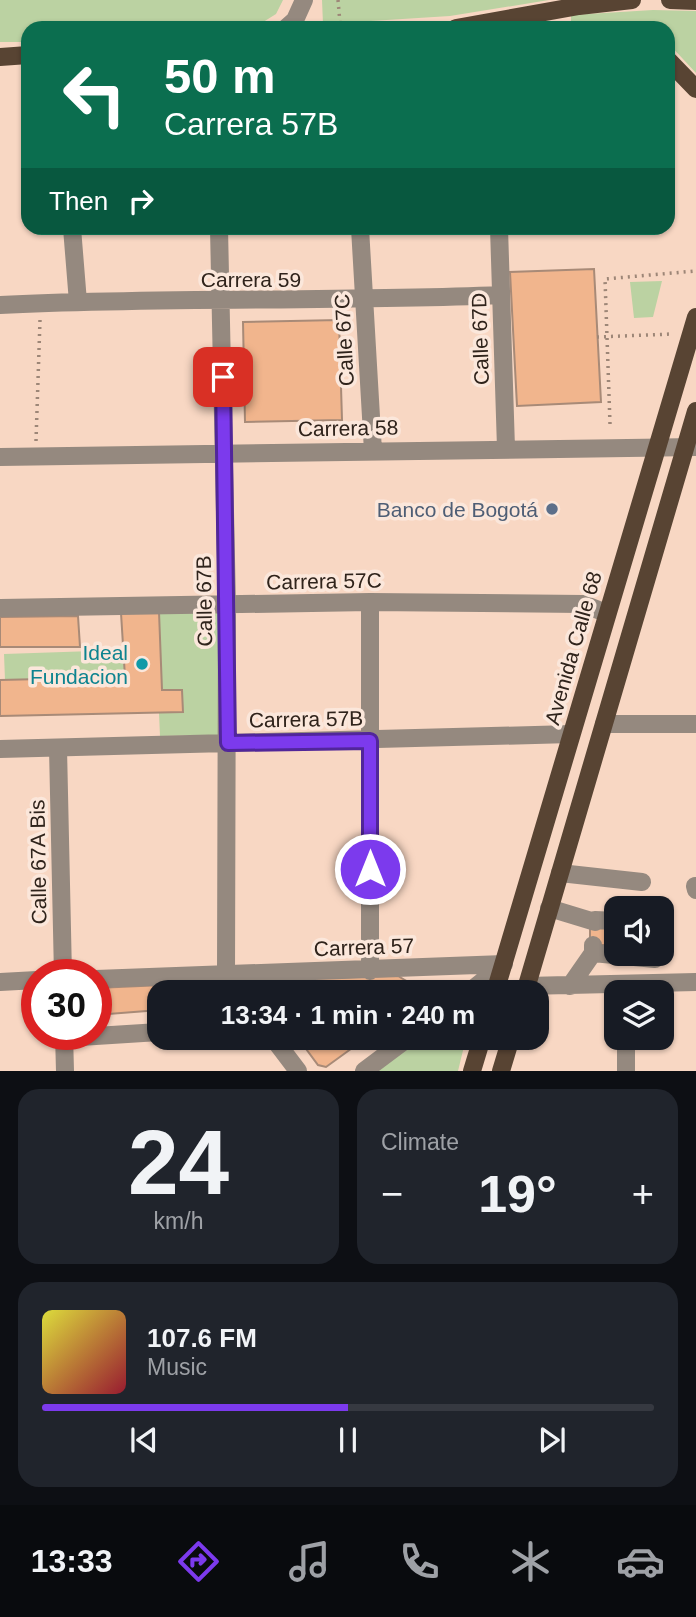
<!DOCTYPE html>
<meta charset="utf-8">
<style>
:root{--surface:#171b24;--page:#20242c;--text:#f1f3f6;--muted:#9ea1a6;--line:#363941;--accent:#7c3aed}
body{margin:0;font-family:Arial,sans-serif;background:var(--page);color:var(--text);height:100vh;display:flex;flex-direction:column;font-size:26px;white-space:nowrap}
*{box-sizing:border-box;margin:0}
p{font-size:23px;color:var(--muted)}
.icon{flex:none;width:38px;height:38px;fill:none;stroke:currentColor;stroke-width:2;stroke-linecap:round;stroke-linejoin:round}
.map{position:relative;height:1071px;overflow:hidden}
.panel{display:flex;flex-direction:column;gap:18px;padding:18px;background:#0d0f14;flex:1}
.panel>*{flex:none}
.banner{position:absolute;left:21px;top:21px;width:654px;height:214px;border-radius:21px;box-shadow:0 2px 5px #0004;background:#0b6e4f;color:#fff;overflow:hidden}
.tools{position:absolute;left:604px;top:896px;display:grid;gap:14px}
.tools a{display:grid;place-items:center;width:70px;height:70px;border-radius:14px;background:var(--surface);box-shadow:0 2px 5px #0004;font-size:35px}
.speed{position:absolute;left:21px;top:959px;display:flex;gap:14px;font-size:35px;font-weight:700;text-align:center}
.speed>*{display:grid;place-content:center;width:91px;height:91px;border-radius:50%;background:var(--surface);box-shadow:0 2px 5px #0004;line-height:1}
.speed .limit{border:10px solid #d22;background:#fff;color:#111}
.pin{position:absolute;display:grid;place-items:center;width:60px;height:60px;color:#fff;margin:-30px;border-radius:14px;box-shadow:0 4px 10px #0006}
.me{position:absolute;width:77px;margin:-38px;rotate:0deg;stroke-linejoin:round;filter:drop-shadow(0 0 5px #0008)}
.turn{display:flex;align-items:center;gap:24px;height:147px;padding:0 28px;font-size:32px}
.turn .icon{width:91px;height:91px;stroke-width:2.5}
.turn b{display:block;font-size:49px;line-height:60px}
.then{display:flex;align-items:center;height:66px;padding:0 28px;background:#0003;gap:14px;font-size:26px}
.big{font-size:52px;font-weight:700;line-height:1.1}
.panel .tile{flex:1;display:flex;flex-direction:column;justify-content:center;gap:10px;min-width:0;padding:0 24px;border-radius:21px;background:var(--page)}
.panel .dial{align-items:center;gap:0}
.dial b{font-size:91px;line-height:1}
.song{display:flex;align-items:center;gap:21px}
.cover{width:84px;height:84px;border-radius:10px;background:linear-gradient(135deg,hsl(60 70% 55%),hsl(350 70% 35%))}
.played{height:7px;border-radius:4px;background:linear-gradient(90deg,var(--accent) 50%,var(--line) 50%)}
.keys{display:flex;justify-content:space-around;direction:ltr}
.heat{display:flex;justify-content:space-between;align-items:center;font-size:38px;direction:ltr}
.panel .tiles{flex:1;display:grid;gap:18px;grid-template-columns:1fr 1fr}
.tile:last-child{grid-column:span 2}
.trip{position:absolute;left:147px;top:980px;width:402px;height:70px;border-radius:21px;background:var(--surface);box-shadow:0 2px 5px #0004;font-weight:700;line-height:70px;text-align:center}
.dock{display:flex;height:112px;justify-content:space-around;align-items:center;background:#090b0e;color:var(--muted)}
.dock .icon{width:49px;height:49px}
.dock .active{color:var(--accent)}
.dock b{font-size:32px;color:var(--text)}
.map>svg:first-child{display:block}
</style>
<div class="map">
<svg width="696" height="1071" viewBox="0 0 696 1071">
<rect width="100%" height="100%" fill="#f8d7c3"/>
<path fill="#bbd2a2" d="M0 0H283L276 14 260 24 215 28H28V42H0Z
M322 0H549L450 16 323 24Z
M653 10 696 11V73L669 44 668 28 571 22V15Z
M662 281 653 317 634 318 630 282Z
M218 609 222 735 160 736 159 713 183 712 182 690H162L159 613Z
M123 650 125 677 5 680 4 654Z
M421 1038H466L458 1071H377Z"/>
<path fill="#f1b58d" stroke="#a88a77" stroke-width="2" d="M594 269 601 402 517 406 510 272Z
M339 320 342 420 245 422 243 322Z
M159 612 162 690H182L183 712 0 716V680L125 677 121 613Z
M78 616 80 647H0V617Z
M590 922H616V945H590Z
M398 976 408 982 411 992H268L267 987 275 979Z
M185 984 193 992H159V1010L96 1015V988Z
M298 1038H366L326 1067 318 1065Z"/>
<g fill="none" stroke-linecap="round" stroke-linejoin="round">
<path stroke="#9d8677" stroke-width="3.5" stroke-dasharray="2 5" stroke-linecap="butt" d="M338 0 340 23
M597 337 672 334
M610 424 605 279 695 271
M36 441 40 320"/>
<path stroke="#95897f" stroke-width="18" d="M286 28 295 20 304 0
M72 228 78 302
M219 228 227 606 226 975 221 992
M360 228 373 451
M499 228 506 448
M0 305C167 297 334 302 501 295
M0 457 696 447
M0 608 370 602 583 604 606 613
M604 724H696
M58 748 63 975
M0 749 571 734
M560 873 642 882
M695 886 696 890
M549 908 595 922
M595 920 616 921
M593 953 655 959
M370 971V602
M226 975 239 992
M96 979 504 964
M0 982 37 980
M526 986 696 982
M570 986 593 953V945
M469 992 504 964
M64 1034 65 1071
M64 1038 159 1032
M273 1038 298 1071
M626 1038V1071
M364 1071 408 1038"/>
<path stroke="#584433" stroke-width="18" d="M670 0 696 1
M456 28 579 6 632 0
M0 57 28 55
M668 60 696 89
M495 992 696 317
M525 992 696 411
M472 1071 482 1038
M501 1071 511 1038"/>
</g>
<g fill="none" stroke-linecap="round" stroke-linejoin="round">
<defs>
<path id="route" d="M223 377 228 743 370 741V869"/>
</defs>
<use href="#route" stroke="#51269a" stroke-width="18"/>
<use href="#route" stroke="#7c3aed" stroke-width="12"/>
</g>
<circle fill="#5c6f8a" stroke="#fbe7db" stroke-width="2.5" cx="552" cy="509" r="7"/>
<circle fill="#0f9aa8" stroke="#fbe7db" stroke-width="2.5" cx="142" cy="664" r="7"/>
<g text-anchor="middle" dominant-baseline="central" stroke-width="7" stroke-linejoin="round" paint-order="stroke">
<g font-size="21" fill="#2f231b" stroke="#fbe7db">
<text x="251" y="279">Carrera 59</text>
<text transform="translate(480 339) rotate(-92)">Calle 67D</text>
<text transform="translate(344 340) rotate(-93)">Calle 67C</text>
<text transform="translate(348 428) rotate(-1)">Carrera 58</text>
<text transform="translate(324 581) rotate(-1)">Carrera 57C</text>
<text transform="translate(204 601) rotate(-91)">Calle 67B</text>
<text transform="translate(573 648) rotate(-74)">Avenida Calle 68</text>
<text transform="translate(306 719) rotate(-1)">Carrera 57B</text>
<text transform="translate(38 862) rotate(-91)">Calle 67A Bis</text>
<text transform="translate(364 947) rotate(-2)">Carrera 57</text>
</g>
<g font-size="21" fill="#4e5e75" stroke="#fbe7db" text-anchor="end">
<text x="538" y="509">Banco de Bogotá</text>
</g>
<g font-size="21" fill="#0d838f" stroke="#fbe7db" text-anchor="end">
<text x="128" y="652">Ideal<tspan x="128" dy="24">Fundacion</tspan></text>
</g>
</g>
</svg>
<div class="tools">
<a><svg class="icon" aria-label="sound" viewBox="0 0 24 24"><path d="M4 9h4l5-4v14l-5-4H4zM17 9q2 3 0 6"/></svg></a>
<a><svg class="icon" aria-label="layers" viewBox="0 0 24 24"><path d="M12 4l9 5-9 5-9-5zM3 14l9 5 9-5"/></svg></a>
</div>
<div class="speed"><div class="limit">30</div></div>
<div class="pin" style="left:223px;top:377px;background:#d93025"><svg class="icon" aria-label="arrive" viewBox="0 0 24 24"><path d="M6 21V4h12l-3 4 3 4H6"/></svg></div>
<svg class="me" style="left:370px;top:869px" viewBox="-20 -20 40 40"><circle r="17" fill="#7c3aed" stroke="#fff" stroke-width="3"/><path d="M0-11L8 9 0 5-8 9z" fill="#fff"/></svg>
<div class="trip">13:34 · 1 min · 240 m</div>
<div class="banner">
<div class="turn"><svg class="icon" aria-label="left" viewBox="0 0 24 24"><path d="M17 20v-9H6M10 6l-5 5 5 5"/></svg><div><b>50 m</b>Carrera 57B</div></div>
<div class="then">Then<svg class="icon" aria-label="right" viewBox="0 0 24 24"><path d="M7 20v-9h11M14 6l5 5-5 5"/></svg></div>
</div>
</div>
<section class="panel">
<div class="tiles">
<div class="tile dial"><b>24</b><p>km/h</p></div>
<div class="tile"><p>Climate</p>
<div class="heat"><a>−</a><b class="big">19°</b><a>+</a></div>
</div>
<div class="tile">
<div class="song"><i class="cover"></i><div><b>107.6 FM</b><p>Music</p></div></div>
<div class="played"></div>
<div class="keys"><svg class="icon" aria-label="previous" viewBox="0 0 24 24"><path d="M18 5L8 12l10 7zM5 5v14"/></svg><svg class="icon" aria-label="pause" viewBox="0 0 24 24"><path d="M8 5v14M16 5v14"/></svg><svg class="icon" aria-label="next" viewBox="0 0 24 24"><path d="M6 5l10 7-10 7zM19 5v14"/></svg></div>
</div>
</div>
</section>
<nav class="dock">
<b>13:33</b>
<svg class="icon active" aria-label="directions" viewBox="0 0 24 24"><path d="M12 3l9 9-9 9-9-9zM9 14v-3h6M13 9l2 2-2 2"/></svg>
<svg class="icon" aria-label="music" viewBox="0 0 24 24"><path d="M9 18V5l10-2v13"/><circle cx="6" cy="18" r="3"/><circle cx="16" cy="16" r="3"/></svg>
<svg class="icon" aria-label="phone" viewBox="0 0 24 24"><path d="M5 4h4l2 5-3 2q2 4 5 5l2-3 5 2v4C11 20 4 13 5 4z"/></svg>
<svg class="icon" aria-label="climate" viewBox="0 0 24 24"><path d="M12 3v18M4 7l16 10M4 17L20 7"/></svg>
<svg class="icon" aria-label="car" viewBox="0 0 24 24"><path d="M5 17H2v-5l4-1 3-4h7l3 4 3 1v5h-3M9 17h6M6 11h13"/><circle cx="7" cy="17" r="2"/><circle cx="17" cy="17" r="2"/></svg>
</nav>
